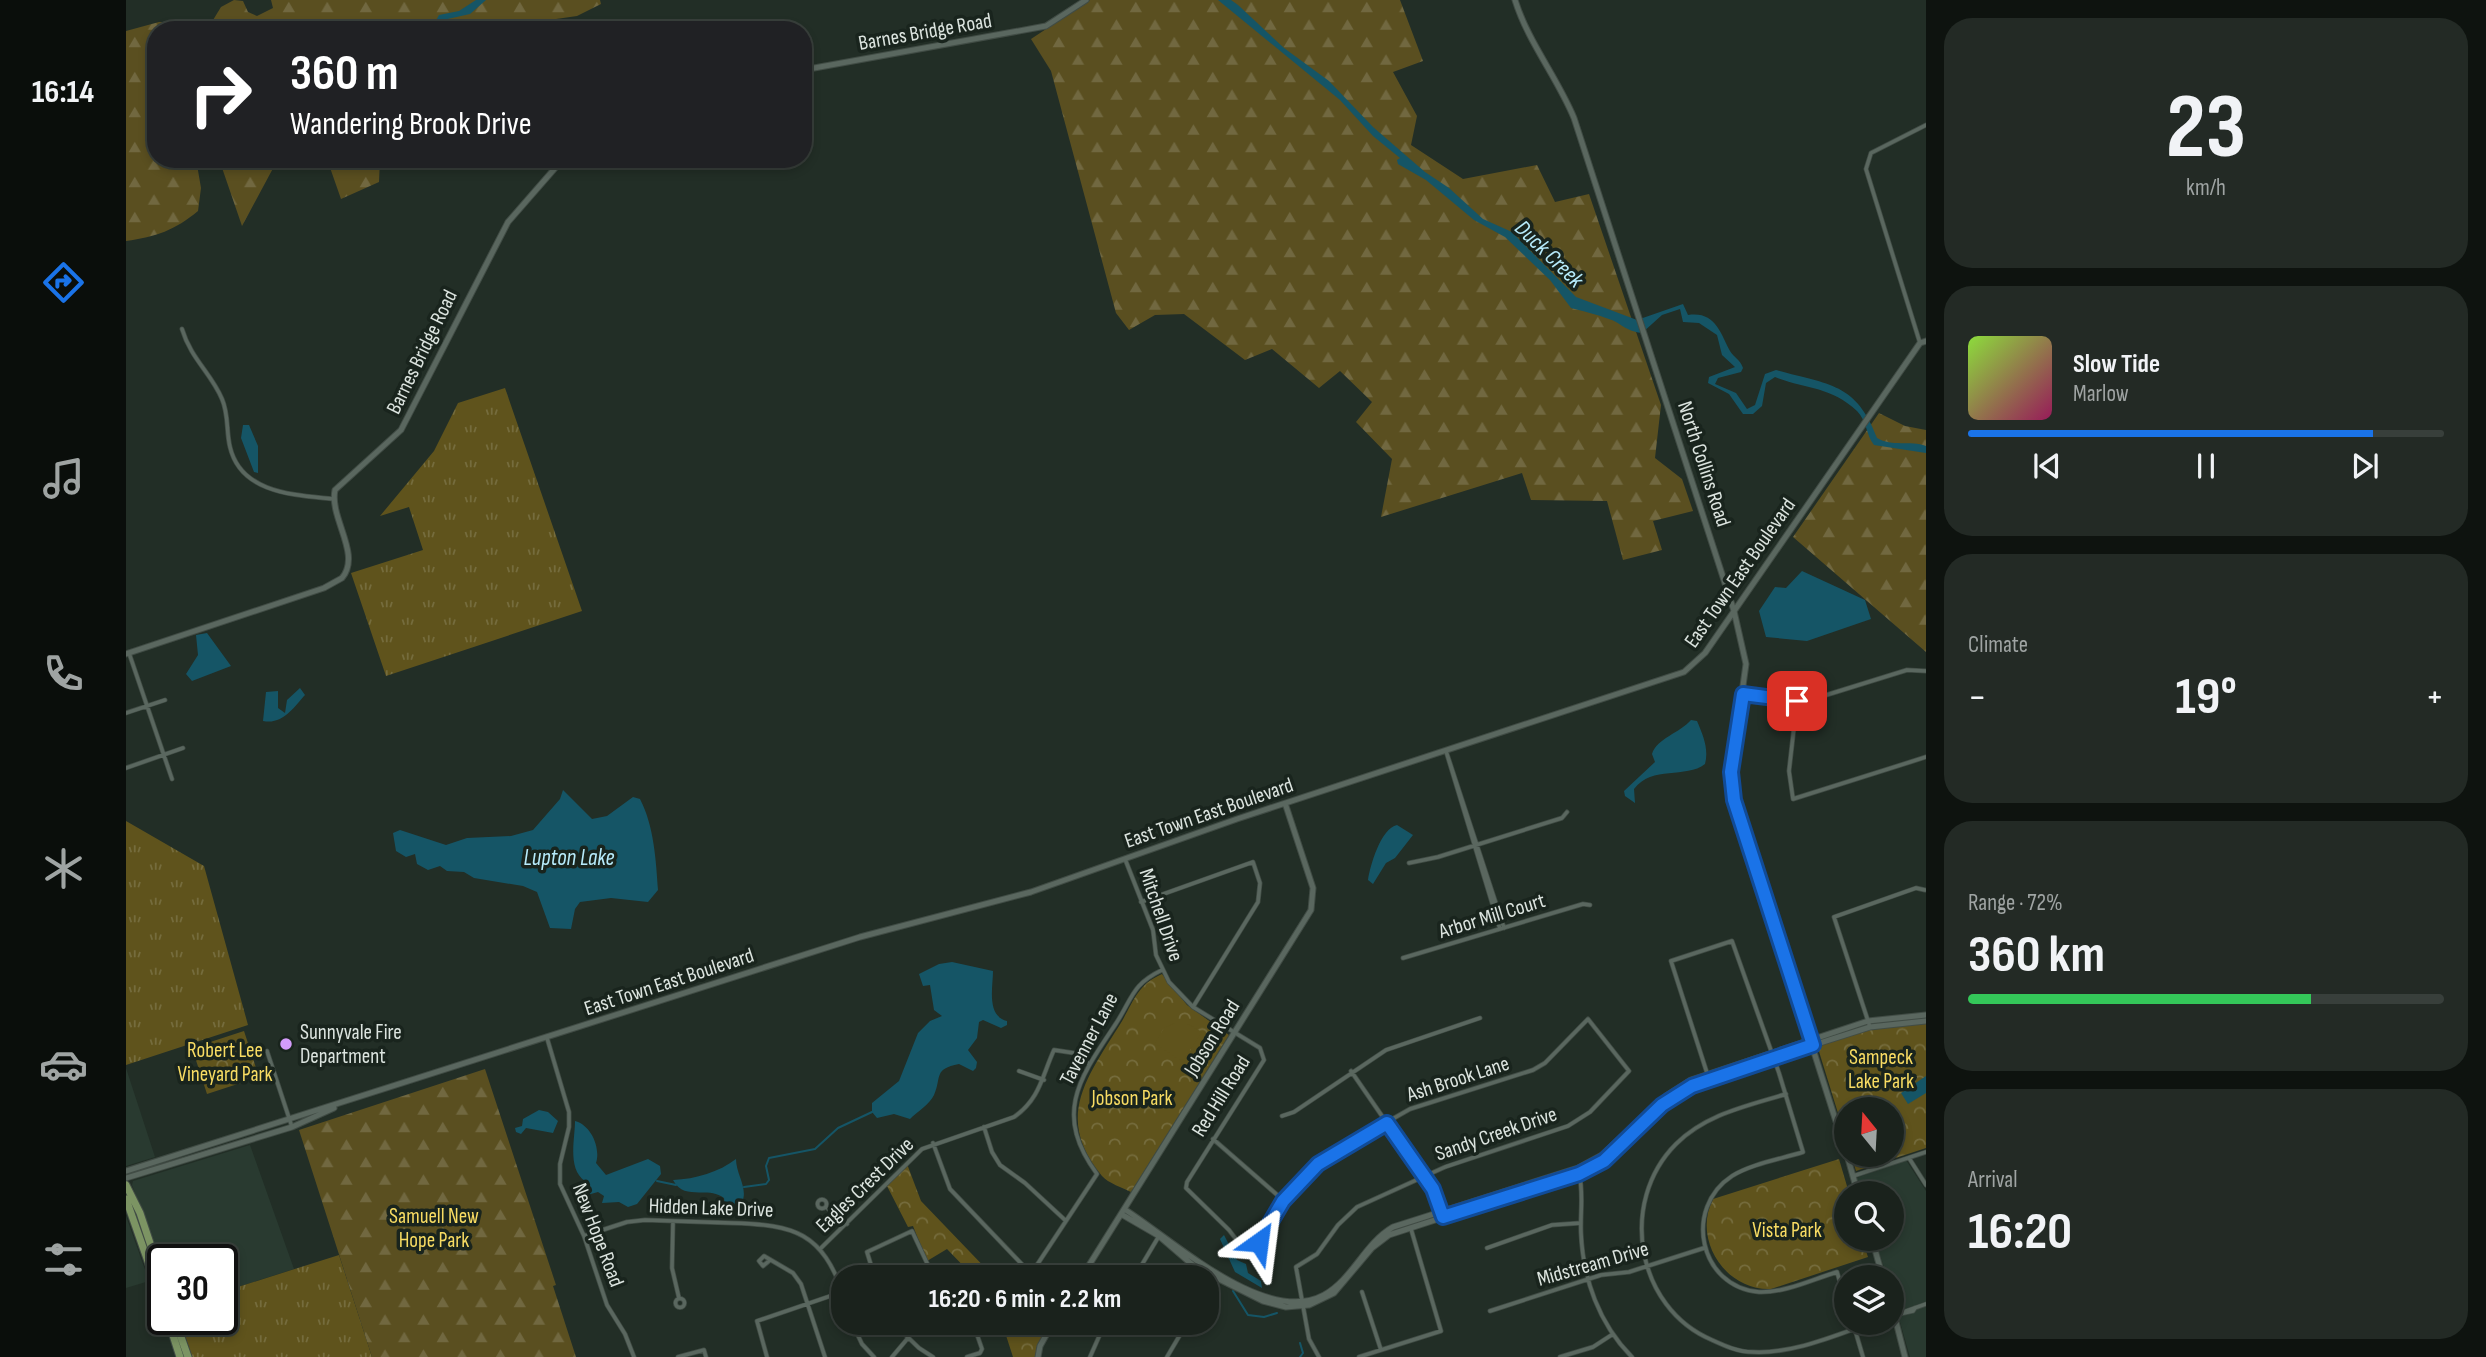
<!DOCTYPE html>
<meta charset="utf-8">
<style>
:root{--surface:#1a221c;--page:#232a25;--text:#f1f3f6;--muted:#9fa4a3;--line:#383f3b;--accent:#1a73e8}
body{margin:0;font-family:"Sofia Sans Condensed",sans-serif;background:var(--page);color:var(--text);height:100vh;display:flex;flex-direction:column;font-size:26px;white-space:nowrap}
*{box-sizing:border-box;margin:0}
p{font-size:23px;color:var(--muted)}
.icon{flex:none;width:38px;height:38px;fill:none;stroke:currentColor;stroke-width:2;stroke-linecap:round;stroke-linejoin:round}
.map{position:relative;flex:1;overflow:hidden}
.drawer{display:flex;flex-direction:column;gap:18px;padding:18px;background:#0e130f;width:560px}
.drawer>*{flex:none}
.hud{position:absolute;left:21px;top:21px;width:665px;height:147px;border-radius:28px;box-shadow:0 4px 10px #0003,0 0 0 2px var(--line);background:#202124;color:#fff;overflow:hidden}
.needle{width:46px;rotate:342deg}
.controls{position:absolute;left:1708px;top:1097px;display:grid;gap:14px}
.controls a{display:grid;place-items:center;width:70px;height:70px;border-radius:50%;background:var(--surface);box-shadow:0 4px 10px #0003,0 0 0 2px var(--line);font-size:35px}
.speed{position:absolute;left:21px;top:1244px;display:flex;gap:14px;font-size:35px;font-weight:700;text-align:center}
.speed>*{display:grid;place-content:center;width:91px;height:91px;border-radius:50%;background:var(--surface);box-shadow:0 4px 10px #0003,0 0 0 2px var(--line);line-height:1}
.speed .limit{border:4px solid #111;border-radius:10px;background:#fff;color:#111}
.pin{position:absolute;display:grid;place-items:center;width:60px;height:60px;color:#fff;margin:-30px;border-radius:14px;box-shadow:0 4px 10px #0006}
.me{position:absolute;width:77px;margin:-38px;rotate:31deg;stroke-linejoin:round;filter:drop-shadow(0 0 5px #0008)}
.turn{display:flex;align-items:center;gap:24px;height:147px;padding:0 28px;font-size:32px}
.turn .icon{width:91px;height:91px;stroke-width:2.5}
.turn b{display:block;font-size:49px;line-height:60px}
.big{font-size:52px;font-weight:700;line-height:1.1}
.drawer .tile{flex:1;display:flex;flex-direction:column;justify-content:center;gap:10px;min-width:0;padding:0 24px;border-radius:28px;background:var(--page)}
.drawer .dial{align-items:center;gap:0}
.dial b{font-size:91px;line-height:1}
.song{display:flex;align-items:center;gap:21px}
.cover{width:84px;height:84px;border-radius:10px;background:linear-gradient(135deg,hsl(90 70% 55%),hsl(330 70% 35%))}
.played{height:7px;border-radius:4px;background:linear-gradient(90deg,var(--accent) 85%,var(--line) 85%)}
.keys{display:flex;justify-content:space-around;direction:ltr}
.heat{display:flex;justify-content:space-between;align-items:center;font-size:38px;direction:ltr}
.charge{height:10px;border-radius:5px;background:linear-gradient(90deg,#34c759 72%,var(--line) 0)}
.trip{position:absolute;left:705px;top:1265px;width:388px;height:70px;border-radius:28px;background:var(--surface);box-shadow:0 4px 10px #0003,0 0 0 2px var(--line);font-weight:700;line-height:70px;text-align:center}
main{display:flex;flex:1;min-height:0}
.dock{display:flex;flex-direction:column;width:126px;justify-content:space-around;align-items:center;background:#0a0e0b;color:var(--muted)}
.dock .icon{width:49px;height:49px}
.dock .active{color:var(--accent)}
.dock b{font-size:32px;color:var(--text)}
.map>svg:first-child{display:block}
</style>
<main>
<nav class="dock">
<b>16:14</b>
<svg class="icon active" aria-label="directions" viewBox="0 0 24 24"><path d="M12 3l9 9-9 9-9-9zM9 14v-3h6M13 9l2 2-2 2"/></svg>
<svg class="icon" aria-label="music" viewBox="0 0 24 24"><path d="M9 18V5l10-2v13"/><circle cx="6" cy="18" r="3"/><circle cx="16" cy="16" r="3"/></svg>
<svg class="icon" aria-label="phone" viewBox="0 0 24 24"><path d="M5 4h4l2 5-3 2q2 4 5 5l2-3 5 2v4C11 20 4 13 5 4z"/></svg>
<svg class="icon" aria-label="climate" viewBox="0 0 24 24"><path d="M12 3v18M4 7l16 10M4 17L20 7"/></svg>
<svg class="icon" aria-label="car" viewBox="0 0 24 24"><path d="M5 17H2v-5l4-1 3-4h7l3 4 3 1v5h-3M9 17h6M6 11h13"/><circle cx="7" cy="17" r="2"/><circle cx="17" cy="17" r="2"/></svg>
<svg class="icon" aria-label="filters" viewBox="0 0 24 24"><path d="M4 7h16M4 17h16"/><circle cx="9" cy="7" r="2"/><circle cx="15" cy="17" r="2"/></svg>
</nav>
<div class="map">
<svg width="1800" height="1357" viewBox="0 0 1800 1357">
<defs>
<pattern id="grass-tufts" width="24" height="20" patternUnits="userSpaceOnUse" patternTransform="scale(1.75)"><rect width="24" height="20" fill="#5f531c"/><path d="M3 7l-1-3M5 7V3M7 7l1-3M15 17l-1-3M17 17v-4M19 17l1-3" fill="none" stroke="#756c3d"/></pattern>
<pattern id="forest-firs" width="22" height="20" patternUnits="userSpaceOnUse" patternTransform="scale(1.75)"><rect width="22" height="20" fill="#5a4f20"/><path d="M5 1l3.5 6h-7zM16 11l3.5 6h-7z" fill="#716840"/></pattern>
<pattern id="park-crowns" width="20" height="18" patternUnits="userSpaceOnUse" patternTransform="scale(1.75)"><rect width="20" height="18" fill="#5f531c"/><path d="M2 6a3 3 0 1 1 6 0M12 15a3 3 0 1 1 6 0" fill="none" stroke="#756c3d"/></pattern>
</defs>
<rect width="100%" height="100%" fill="#222e26"/>
<path fill="#293a30" d="M0 1068 29 1157 0 1166Z
M124 1145 168 1269 96 1292V1260H37V1266L6 1185 7 1181Z
M1780 1160 1800 1191V1357H1784L1766 1294V1278L1761 1277 1749 1239H1766V1194L1735 1193 1730 1178Z
M0 1216 23 1281 0 1288Z"/>
<path fill="url(#grass-tufts)" d="M379 388 456 611 260 676 225 573 297 550 283 507 254 516 308 451 332 403Z
M0 821 78 866 122 1025 0 1065Z
M213 1255 246 1357H66L54 1320H96V1292Z"/>
<path fill="url(#forest-firs)" d="M108 0 117 1 122 12 131 16 147 8 145 0H474L475 4 451 16 416 21 393 30H81L95 7Z
M964 0H1274L1297 61 1267 72 1291 116 1285 145 1337 179 1411 165 1429 202 1463 194 1535 405 1529 458 1556 479 1567 511 1527 521 1536 550 1497 560 1481 501 1405 500 1396 473 1255 517 1266 459 1230 422 1246 402 1214 371 1193 388 1146 349 1119 360 1058 314 1029 315 1003 330 990 313 925 71 905 39Z
M33 22H57L65 29 30 30V159H70L75 188 72 211C49 230 30 237 0 241V31Z
M93 159H152L116 226Z
M201 159H254L253 182 215 199Z
M1753 413 1779 426 1800 430V652L1667 537Z
M359 1069 430 1285 427 1286 450 1357H246L173 1130Z"/>
<path fill="url(#park-crowns)" d="M1036 974 1061 1005 1103 1035 1005 1192C997 1188 982 1183 976 1176 929 1119 959 1080 993 1026 1007 1004 1010 985 1036 974Z
M1800 1022V1148L1730 1171 1725 1155H1766V1110H1720V1139L1691 1045 1752 1027Z
M118 1031 133 1077 81 1094 66 1048Z
M1713 1159 1723 1193 1720 1194V1239H1736L1742 1257 1645 1289C1600 1291 1566 1240 1587 1199Z
M781 1164 795 1201 868 1277H848L821 1249 801 1261 787 1226 782 1227 761 1186Z
M876 1323H923L910 1349V1357H887Z"/>
<path fill="#5f531c" d="M1049 1023H1060L1076 1032 1058 1059 1053 1060 1029 1043 1038 1028Z"/>
<path fill="#155566" d="M350 0H360L344 14 317 20 312 30H305L313 15 333 11Z
M1092 0H1105L1112 5 1158 48 1203 81 1247 127 1299 172 1323 188 1357 219 1386 232 1450 297 1511 320 1557 304 1562 315C1589 311 1594 332 1604 351 1608 358 1614 359 1617 368L1615 372 1592 378 1589 384 1610 393 1621 409 1629 405 1639 374 1650 370C1702 385 1730 382 1751 438 1766 447 1784 440 1800 446V453L1748 445C1740 435 1741 421 1731 411 1705 386 1679 389 1649 377L1640 383 1636 406 1627 414H1617L1603 394 1582 383 1583 377 1609 367 1596 355 1591 335 1573 323 1557 322 1554 309 1536 315 1516 333C1505 332 1498 327 1490 322 1484 318 1453 310 1445 308L1424 280 1379 237 1348 220 1300 180 1272 164 1271 160 1274 158 1247 136 1214 100Z
M117 425H123L132 446V473L128 472 115 438Z
M1676 571 1739 600 1745 619 1681 641 1640 637 1633 611 1649 587 1660 588Z
M81 633 105 666 66 681 60 674 72 655 70 635Z
M174 688 179 695C168 707 157 725 137 721L140 692 152 691V708L159 713 161 700Z
M1565 720 1571 721C1577 735 1583 749 1579 764 1560 779 1526 765 1508 789L1509 803 1499 796 1498 791 1529 762 1526 754C1531 738 1554 733 1565 720Z
M437 790 466 819 481 816 507 797 514 799C528 826 530 860 532 890L522 902 485 898 454 902 449 909 445 929 424 928 411 892 397 886 348 878 338 872 321 871 314 866 302 870 291 864 289 854 280 857 270 851 267 833 274 830 320 845 341 838 385 836 407 830 434 799Z
M1271 825 1287 835 1269 858 1260 863 1247 884 1242 880C1244 866 1255 828 1271 825Z
M826 962 867 971C867 987 860 1016 881 1021V1025L875 1028 857 1020 853 1022 851 1038 842 1050 851 1062 850 1068 847 1071 833 1064C807 1069 816 1077 808 1095 804 1104 791 1112 784 1119L768 1114 751 1118 746 1112V1103L773 1081 792 1033 804 1021 816 1016 808 1010 804 985 797 986 793 974 813 964Z
M1800 1076V1093L1782 1104 1775 1093Z
M413 1110 422 1112 432 1121 427 1133 400 1128 395 1134 390 1132 389 1128 396 1126 397 1119Z
M449 1121C465 1125 475 1148 470 1163L480 1175 522 1159 534 1166 535 1174 511 1204 502 1207 493 1202 476 1203 478 1196 472 1192 454 1197 459 1181C441 1169 449 1139 449 1121Z
M610 1159C610 1178 629 1195 608 1212L599 1210 598 1198C581 1185 559 1202 547 1180 570 1179 593 1172 610 1159Z
M1098 1235 1111 1260 1120 1264 1122 1273 1135 1281 1136 1288 1109 1272 1094 1239Z"/>
<g fill="none" stroke-linecap="round" stroke-linejoin="round">
<path stroke="#155566" stroke-width="2" d="M531 1181 550 1185
M618 1187 640 1184 643 1180 640 1166 643 1158 689 1149 712 1128 746 1112
M1107 1291 1122 1315 1138 1317 1151 1313
M1174 1357 1177 1353 1174 1343"/>
<defs>
<path id="street" d="M56 329C65 359 85 373 96 399 103 415 100 431 104 447 115 494 170 495 207 499
M1794 343 1740 169 1745 153 1800 125
M3 653 46 779
M1617 694 1681 701 1781 670 1800 671
M1671 701 1663 771 1667 799 1800 757
M0 713 39 700
M1320 751 1378 928
M1320 751 1374 929
M0 768 57 748
M999 859 1027 930 1030 955 1043 982 1067 1007 1134 1048 1138 1060 1061 1182 1060 1188 1103 1230 1119 1251 1127 1249 1136 1239 1157 1201 1171 1184 1212 1150 1284 1109 1407 1070 1419 1063 1462 1019 1503 1071 1464 1112 1442 1126 1319 1167 1231 1207 1212 1225 1191 1254 1170 1267 1183 1339 1193 1357
M1283 863 1312 857 1436 818 1441 812
M1015 902 1127 862 1134 883 1132 902 1067 1007
M1277 958 1457 904 1464 905
M1744 1027 1708 917 1790 888 1799 890
M421 1038 443 1112V1127L434 1164V1184L458 1236 481 1305 499 1334 508 1357
M141 1051 166 1127
M893 1071 918 1080
M1225 1071 1307 1190 1316 1214
M1582 1076 1545 961 1606 941 1653 1073 1677 1152C1655 1159 1625 1164 1606 1176 1557 1208 1573 1287 1633 1292 1659 1293 1687 1279 1711 1272L1720 1302
M1660 1094C1621 1106 1580 1114 1550 1144 1492 1202 1510 1308 1586 1340 1599 1346 1612 1352 1627 1352 1667 1354 1708 1336 1745 1323
M1156 1116 1168 1112 1260 1050 1354 1018
M858 1127 866 1152 874 1165 899 1183 939 1220
M1087 1139 1157 1200
M807 1143 824 1189 909 1278
M1783 1158 1800 1185
M1453 1173C1458 1194 1454 1212 1455 1233 1457 1279 1473 1324 1506 1357
M1727 1176 1800 1152
M691.5 1204a4.5 4.5 0 1 1 9 0a4.5 4.5 0 1 1-9 0Z
M700 1207 721 1224
M547 1221 546 1268 553 1298
M458 1236 501 1222 519 1220C548 1221 577 1222 606 1223 669 1225 696 1232 718 1296
M1361 1248 1426 1225 1455 1223
M694 1249 796 1149 888 1117C914 1099 916 1076 928 1050L948 1053 963 1064
M643 1261 637 1266 633 1261 638 1256 667 1273 675 1284 699 1357
M905 1274 971 1174C927 1114 953 1079 989 1025 1007 998 1005 985 1036 970
M749 1278 741 1252 786 1231 808 1278
M1008 1278 1033 1236
M1082 1289 1089 1277
M1236 1292 1255 1350
M549.5 1303a4.5 4.5 0 1 1 9 0a4.5 4.5 0 1 1-9 0Z
M1364 1311 1475 1275 1503 1272 1578 1248
M1769 1315 1787 1311 1789 1308
M1766 1316 1800 1304
M726 1323 736 1344 748 1357
M767 1323 793 1348 807 1357
M1727 1323 1737 1357
M552 1357 578 1350 580 1357
M641 1357 631 1321 716 1292
M766 1357 782 1338
M841 1357 854 1353 856 1349 847 1323
M964 1357 979 1323
M1041 1357 1061 1323
M1233 1357 1315 1331 1285 1229
M1434 1357 1467 1347 1487 1334"/>
<path id="secondary" d="M1389 0C1402 42 1431 77 1448 118L1608 611 1620 664 1605 772 1608 800 1720 1153
M677 70 920 26 960 0
M0 654 198 588 216 578C236 554 203 518 209 490L275 430 382 222 437 159
M1721 1155 1732 1194
M0 1171 734 937 905 892 1111 819 1558 672 1579 653 1794 343 1800 341
M0 1178 166 1127 208 1108
M998 1209C1046 1239 1139 1327 1198 1295 1227 1279 1238 1244 1267 1227L1452 1168 1476 1155 1540 1096 1565 1080 1742 1021 1800 1015
M995 1214 1033 1236 1069 1267 1137 1301 1160 1307 1183 1305 1208 1293 1246 1248 1263 1235 1453 1173 1478 1161 1536 1105 1578 1080 1744 1027 1800 1021
M1746 1239 1757 1278
M955 1278 1185 910 1187 888 1159 803
M1766 1306 1779 1357
M912 1357 914 1346 927 1323"/>
<path id="primary" d="M0 1185 14 1213 37 1282
M0 1199 37 1304
M42 1320 54 1357
M49 1320 62 1357"/>
</defs>
<use href="#street" stroke="#414c45" stroke-width="5"/>
<use href="#secondary" stroke="#414c45" stroke-width="7"/>
<use href="#primary" stroke="#414c45" stroke-width="9"/>
<use href="#street" stroke="#5a675f" stroke-width="3.5"/>
<use href="#secondary" stroke="#5a675f" stroke-width="5"/>
<use href="#primary" stroke="#7c9463" stroke-width="7"/>
</g>
<g fill="none" stroke-linecap="round" stroke-linejoin="round">
<defs>
<path id="route" d="M1133 1242 1157 1201 1192 1164 1261 1123 1307 1189 1317 1217 1453 1174 1478 1161 1536 1105 1566 1086 1687 1045 1608 800 1605 772 1617 694 1671 701"/>
</defs>
<use href="#route" stroke="#114b97" stroke-width="18"/>
<use href="#route" stroke="#1a73e8" stroke-width="12"/>
</g>
<circle fill="#d49cfb" stroke="#19241d" stroke-width="2.5" cx="160" cy="1044" r="7"/>
<g text-anchor="middle" dominant-baseline="central" stroke-width="7" stroke-linejoin="round" paint-order="stroke">
<g font-size="21" fill="#dce4df" stroke="#19241d">
<text transform="translate(799 32) rotate(-10)">Barnes Bridge Road</text>
<text transform="translate(296 352) rotate(-64)">Barnes Bridge Road</text>
<text transform="translate(1578 464) rotate(72)">North Collins Road</text>
<text transform="translate(1614 573) rotate(-55)">East Town East Boulevard</text>
<text transform="translate(1083 813) rotate(-19)">East Town East Boulevard</text>
<text transform="translate(1035 915) rotate(71)">Mitchell Drive</text>
<text transform="translate(1366 916) rotate(-17)">Arbor Mill Court</text>
<text transform="translate(543 982) rotate(-18)">East Town East Boulevard</text>
<text transform="translate(1086 1038) rotate(-58)">Jobson Road</text>
<text transform="translate(963 1039) rotate(-62)">Tavenner Lane</text>
<text transform="translate(1332 1079) rotate(-18)">Ash Brook Lane</text>
<text transform="translate(1095 1096) rotate(-58)">Red Hill Road</text>
<text transform="translate(1370 1134) rotate(-19)">Sandy Creek Drive</text>
<text transform="translate(739 1185) rotate(-44)">Eagles Crest Drive</text>
<text transform="translate(585 1208) rotate(2)">Hidden Lake Drive</text>
<text transform="translate(472 1235) rotate(69)">New Hope Road</text>
<text transform="translate(1467 1264) rotate(-16)">Midstream Drive</text>
</g>
<g font-size="21" fill="#dce4df" stroke="#19241d" text-anchor="start">
<text x="174" y="1032">Sunnyvale Fire<tspan x="174" dy="24">Department</tspan></text>
</g>
<g font-size="21" fill="#f8dc63" stroke="#19241d">
<text x="99" y="1050">Robert Lee<tspan x="99" dy="24">Vineyard Park</tspan></text>
<text x="1755" y="1057">Sampeck<tspan x="1755" dy="24">Lake Park</tspan></text>
<text x="1006" y="1098">Jobson Park</text>
<text x="308" y="1216">Samuell New<tspan x="308" dy="24">Hope Park</tspan></text>
<text x="1661" y="1230">Vista Park</text>
</g>
<g font-size="23" font-style="italic" fill="#b7ebfb" stroke="#19241d">
<text transform="translate(1423 254) rotate(44)">Duck Creek</text>
<text x="443" y="858">Lupton Lake</text>
</g>
</g>
</svg>
<div class="controls">
<a><svg class="needle" viewBox="-14 -14 28 28"><path d="M0-13l5 13h-10z" fill="#e53935"/><path d="M0 13l5-13h-10z" fill="#9fa4a3"/></svg></a>
<a><svg class="icon" aria-label="search" viewBox="0 0 24 24"><circle cx="10" cy="10" r="6"/><path d="M15 15l6 6"/></svg></a>
<a><svg class="icon" aria-label="layers" viewBox="0 0 24 24"><path d="M12 4l9 5-9 5-9-5zM3 14l9 5 9-5"/></svg></a>
</div>
<div class="speed"><div class="limit">30</div></div>
<div class="pin" style="left:1671px;top:701px;background:#d93025"><svg class="icon" aria-label="arrive" viewBox="0 0 24 24"><path d="M6 21V4h12l-3 4 3 4H6"/></svg></div>
<svg class="me" style="left:1133px;top:1242px" viewBox="-20 -20 40 40"><path d="M0-17L14 15 0 8-14 15z" fill="#1a73e8" stroke="#fff" stroke-width="4"/></svg>
<div class="trip">16:20 · 6 min · 2.2 km</div>
<div class="hud">
<div class="turn"><svg class="icon" aria-label="right" viewBox="0 0 24 24"><path d="M7 20v-9h11M14 6l5 5-5 5"/></svg><div><b>360 m</b>Wandering Brook Drive</div></div>
</div>
</div>
<section class="drawer">
<div class="tile dial"><b>23</b><p>km/h</p></div>
<div class="tile">
<div class="song"><i class="cover"></i><div><b>Slow Tide</b><p>Marlow</p></div></div>
<div class="played"></div>
<div class="keys"><svg class="icon" aria-label="previous" viewBox="0 0 24 24"><path d="M18 5L8 12l10 7zM5 5v14"/></svg><svg class="icon" aria-label="pause" viewBox="0 0 24 24"><path d="M8 5v14M16 5v14"/></svg><svg class="icon" aria-label="next" viewBox="0 0 24 24"><path d="M6 5l10 7-10 7zM19 5v14"/></svg></div>
</div>
<div class="tile"><p>Climate</p>
<div class="heat"><a>−</a><b class="big">19°</b><a>+</a></div>
</div>
<div class="tile"><p>Range · 72%</p><b class="big">360 km</b><div class="charge"></div></div>
<div class="tile"><p>Arrival</p><b class="big">16:20</b></div>
</section>
</main>
